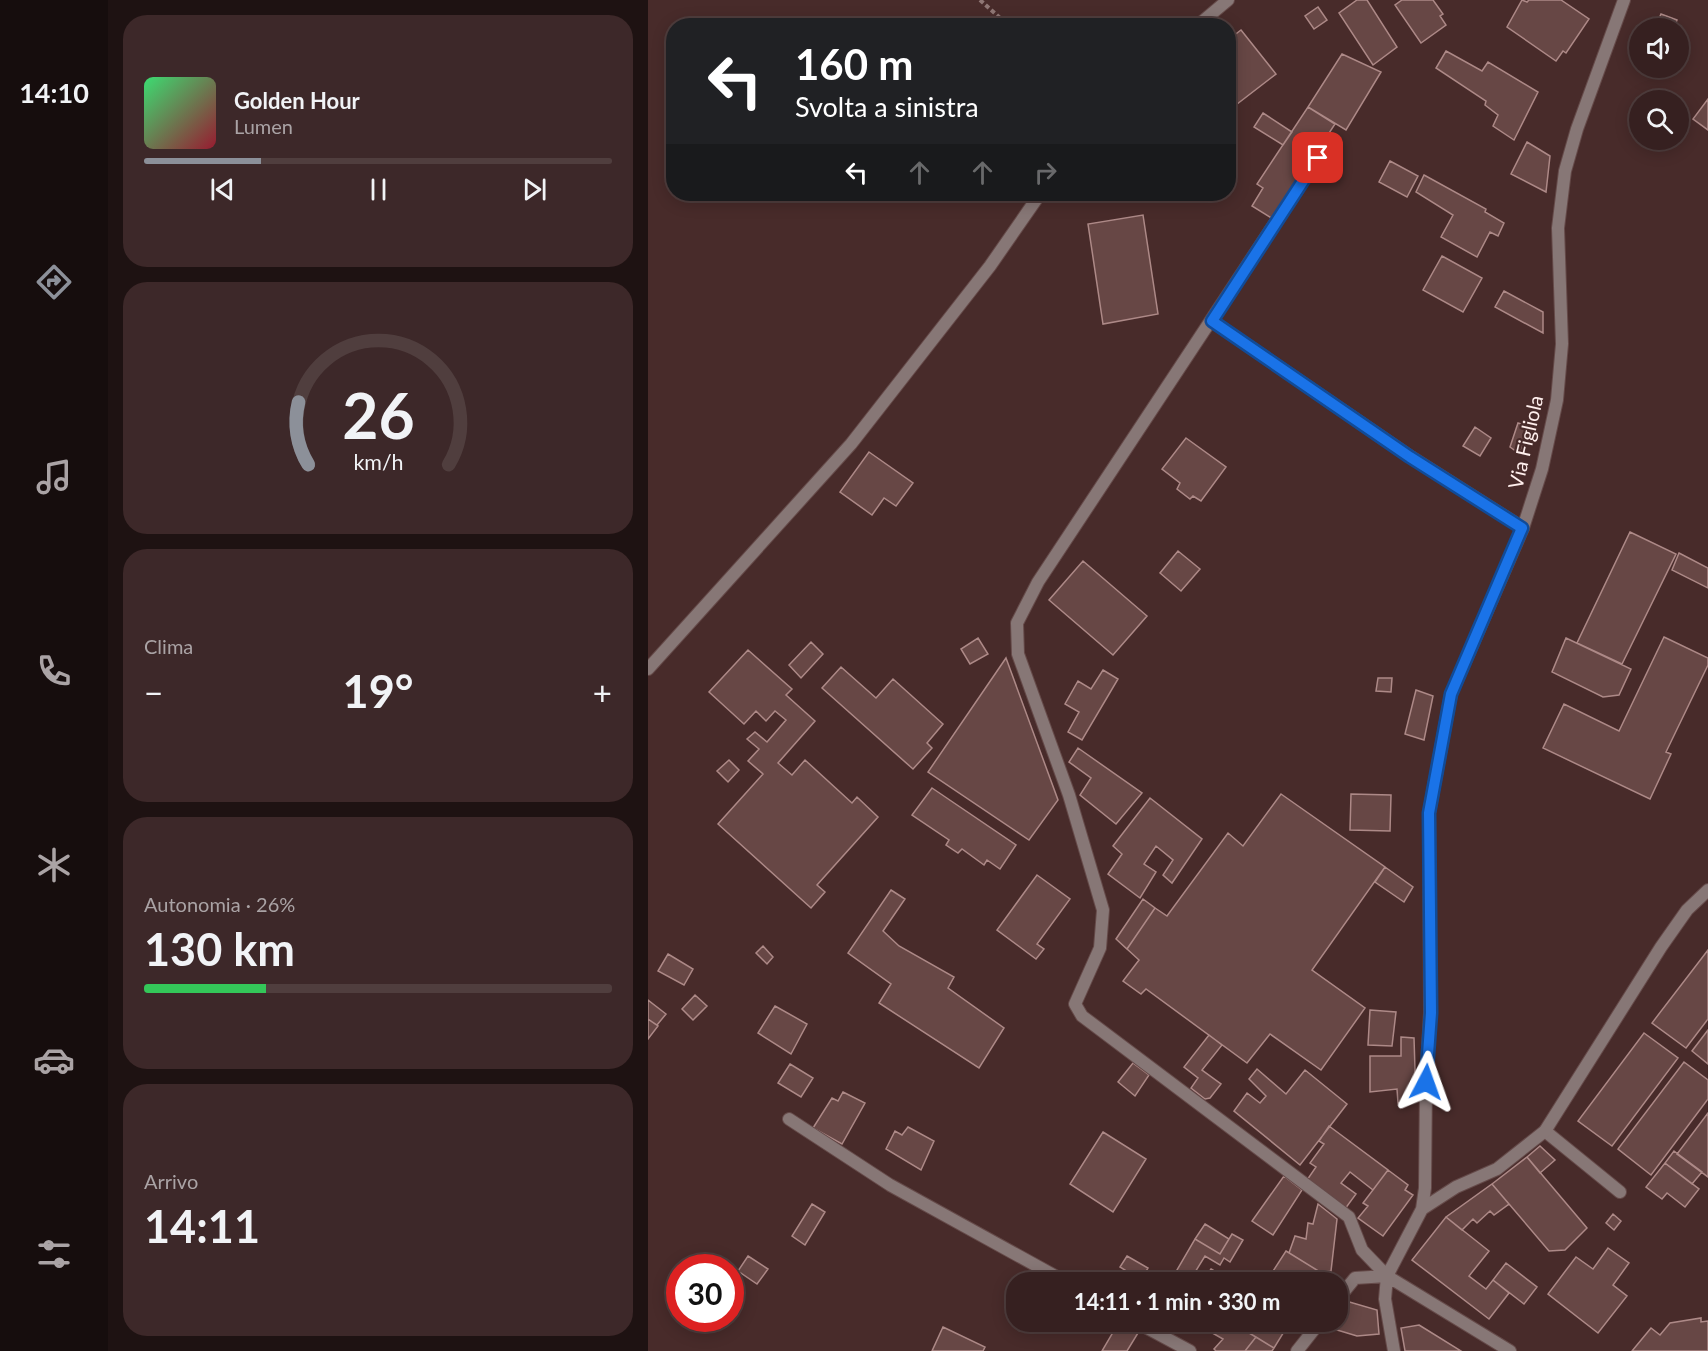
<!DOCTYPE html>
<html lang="it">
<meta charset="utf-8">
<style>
:root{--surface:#362020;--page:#3d2829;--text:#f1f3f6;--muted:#aaa3a5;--line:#503e3e;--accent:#8c9099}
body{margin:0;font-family:Lato,sans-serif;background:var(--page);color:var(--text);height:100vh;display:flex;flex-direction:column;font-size:22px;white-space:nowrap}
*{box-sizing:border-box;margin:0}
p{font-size:20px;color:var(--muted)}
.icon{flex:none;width:33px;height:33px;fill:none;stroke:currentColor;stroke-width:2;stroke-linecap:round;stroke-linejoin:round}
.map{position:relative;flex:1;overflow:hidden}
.side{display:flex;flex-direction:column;gap:15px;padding:15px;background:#1e1212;width:540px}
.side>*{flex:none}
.hud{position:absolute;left:18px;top:18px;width:570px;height:183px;border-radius:24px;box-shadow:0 3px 15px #0003,0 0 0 2px var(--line);background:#202124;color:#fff;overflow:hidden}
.buttons{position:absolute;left:981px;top:18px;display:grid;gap:12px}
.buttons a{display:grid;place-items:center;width:60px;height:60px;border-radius:50%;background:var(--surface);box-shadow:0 3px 15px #0003,0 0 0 2px var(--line);font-size:30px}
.speed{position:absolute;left:18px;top:1254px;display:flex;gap:12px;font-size:30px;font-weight:700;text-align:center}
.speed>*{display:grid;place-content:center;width:78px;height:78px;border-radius:50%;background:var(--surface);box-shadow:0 3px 15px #0003,0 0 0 2px var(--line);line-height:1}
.speed .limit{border:9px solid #d22;background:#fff;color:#111}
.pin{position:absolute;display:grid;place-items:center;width:51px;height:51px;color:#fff;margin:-26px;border-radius:12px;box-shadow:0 3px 9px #0006}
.me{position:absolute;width:66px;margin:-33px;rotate:4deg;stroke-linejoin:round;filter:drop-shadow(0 0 4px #0008)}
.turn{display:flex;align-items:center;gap:21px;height:126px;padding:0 30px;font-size:27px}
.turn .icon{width:78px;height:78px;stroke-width:2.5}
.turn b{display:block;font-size:42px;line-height:51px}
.lanes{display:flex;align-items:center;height:57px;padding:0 30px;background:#0003;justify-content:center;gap:30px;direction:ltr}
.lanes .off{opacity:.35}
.big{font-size:45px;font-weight:700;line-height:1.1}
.side .widget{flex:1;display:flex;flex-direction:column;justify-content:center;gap:9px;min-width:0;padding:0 21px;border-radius:24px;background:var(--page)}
.side .dial{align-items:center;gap:0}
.dial svg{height:156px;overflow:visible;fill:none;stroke:var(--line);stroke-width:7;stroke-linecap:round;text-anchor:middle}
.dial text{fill:var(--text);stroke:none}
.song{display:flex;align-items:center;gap:18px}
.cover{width:72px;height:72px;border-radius:9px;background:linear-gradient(135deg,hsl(140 70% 55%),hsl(350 70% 35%))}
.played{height:6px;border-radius:3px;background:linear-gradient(90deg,var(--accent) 25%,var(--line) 25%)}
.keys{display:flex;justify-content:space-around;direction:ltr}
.heat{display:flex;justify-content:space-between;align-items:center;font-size:33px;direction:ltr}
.charge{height:9px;border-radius:4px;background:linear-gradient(90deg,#34c759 26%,var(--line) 0)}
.trip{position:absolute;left:358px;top:1272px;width:342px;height:60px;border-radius:24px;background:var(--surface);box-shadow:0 3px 15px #0003,0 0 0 2px var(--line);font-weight:700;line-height:60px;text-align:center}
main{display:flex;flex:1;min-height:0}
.tab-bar{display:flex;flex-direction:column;width:108px;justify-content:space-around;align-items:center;background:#160d0d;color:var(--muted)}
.tab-bar .icon{width:42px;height:42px}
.tab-bar .active{color:var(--accent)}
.tab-bar b{font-size:27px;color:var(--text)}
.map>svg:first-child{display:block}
</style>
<main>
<nav class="tab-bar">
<b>14:10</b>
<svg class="icon active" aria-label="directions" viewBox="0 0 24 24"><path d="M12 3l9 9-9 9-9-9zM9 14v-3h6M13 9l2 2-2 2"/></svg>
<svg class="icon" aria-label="music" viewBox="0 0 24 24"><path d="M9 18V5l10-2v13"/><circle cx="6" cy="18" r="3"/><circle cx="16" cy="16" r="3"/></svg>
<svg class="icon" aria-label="phone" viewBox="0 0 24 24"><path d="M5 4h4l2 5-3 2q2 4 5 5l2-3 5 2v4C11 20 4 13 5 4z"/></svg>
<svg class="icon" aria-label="climate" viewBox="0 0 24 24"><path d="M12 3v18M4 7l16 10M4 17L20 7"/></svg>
<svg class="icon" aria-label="car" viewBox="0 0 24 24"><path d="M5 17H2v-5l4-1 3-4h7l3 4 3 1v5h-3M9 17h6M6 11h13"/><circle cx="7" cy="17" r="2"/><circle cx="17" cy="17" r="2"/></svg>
<svg class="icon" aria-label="filters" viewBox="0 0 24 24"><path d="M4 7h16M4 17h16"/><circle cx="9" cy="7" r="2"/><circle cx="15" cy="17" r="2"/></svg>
</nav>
<section class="side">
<div class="widget">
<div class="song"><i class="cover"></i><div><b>Golden Hour</b><p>Lumen</p></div></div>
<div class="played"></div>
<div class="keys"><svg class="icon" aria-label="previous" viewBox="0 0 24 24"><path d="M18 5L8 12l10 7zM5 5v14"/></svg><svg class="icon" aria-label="pause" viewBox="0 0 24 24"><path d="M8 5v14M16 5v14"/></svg><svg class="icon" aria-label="next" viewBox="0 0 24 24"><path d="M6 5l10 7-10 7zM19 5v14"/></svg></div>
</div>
<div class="widget dial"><svg viewBox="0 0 100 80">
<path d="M14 69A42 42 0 1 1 86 69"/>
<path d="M14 69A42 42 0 0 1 9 37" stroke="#8c9099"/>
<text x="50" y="56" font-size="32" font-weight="700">26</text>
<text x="50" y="72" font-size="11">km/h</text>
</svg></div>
<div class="widget"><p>Clima</p>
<div class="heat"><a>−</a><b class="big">19°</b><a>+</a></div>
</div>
<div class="widget"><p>Autonomia · 26%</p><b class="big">130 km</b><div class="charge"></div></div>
<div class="widget"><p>Arrivo</p><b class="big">14:11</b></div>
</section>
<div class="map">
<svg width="1060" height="1351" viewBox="0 0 1060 1351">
<rect width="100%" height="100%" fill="#482b2a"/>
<path fill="#674745" stroke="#ad8987" stroke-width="1.5" d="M709 0H719L749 47 725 65 691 13Z
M754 0H785L795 14 792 16 798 25 773 43 747 5Z
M874 0 879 2 881 0H913L941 19 918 53 915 51 908 61 859 27Z
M670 7 679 20 666 29 657 16Z
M1013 14 1029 20 1026 28H1007Z
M593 30 628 74 580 111V40Z
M798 51 834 71 840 62 890 92 866 140 845 126 850 115 837 105 838 101 788 68Z
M694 54 733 72 698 130 660 107Z
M1060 99V130L1045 119Z
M660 107 687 124 625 219 604 206 615 188 609 184Z
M615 113 644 132 635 145 606 127Z
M879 142 902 156 898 192 863 174Z
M742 161 770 176 759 197 731 182Z
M776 175 838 209 837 212 856 223 850 236 842 232 829 257 793 237 805 215 768 192Z
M495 215 510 314 455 324 440 224Z
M794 256 834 278 815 312 775 290Z
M856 291 895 312V333L847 307Z
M870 423 881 426 872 454 862 447Z
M827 427 843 438 832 456 815 446Z
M538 438 578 467 553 501 545 496 542 499 529 489 532 483 514 469Z
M221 452 265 483 248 506 236 498 224 515 192 492Z
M982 532 1028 554 974 664 929 643Z
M530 551 552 569 533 591 512 573Z
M1031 553 1060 568V588L1024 570Z
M435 561 499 616 465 655 401 600Z
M1016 637 1060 658V665L1018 752 1023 754 1002 799 895 748 916 704 971 731Z
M330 638 340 654 322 664 313 649Z
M918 638 983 669 971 695 955 697 904 672Z
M163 642 175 654 153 678 141 665Z
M100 650 144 689 138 695 167 721 130 763 144 775 157 760 204 803 209 797 230 817 169 885 177 892 163 908 70 824 115 774 100 761 111 749 99 739 107 732 119 742 138 720 127 711 118 721 108 711 96 724 61 692Z
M358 658 410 800 381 840 280 772Z
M193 667 228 698 245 679 295 724 279 743 284 748 265 769 174 688Z
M455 670 470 679 434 740 420 732 431 712 417 704 430 681 443 689Z
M730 678H744L743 692 728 691Z
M768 690 785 696 776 740 757 734Z
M430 748 494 793 468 824 432 795 443 778 421 762Z
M81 760 91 770 80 782 69 771Z
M284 788 368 845 352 869 339 860 336 865 314 849 310 853 298 845 301 840 264 815Z
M633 794 737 867 664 970 717 1008 673 1070 622 1034 599 1063 498 989 493 994 475 981 491 960 479 949 507 908 519 916 580 833 595 846Z
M703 794 743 795 742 831 702 830Z
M502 798 554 839 524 883 515 875 525 860 508 846 496 864 508 872 492 898 460 874 474 854 465 846Z
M737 867 765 887 756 902 727 882Z
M389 875 422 899 389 944 396 949 388 959 349 930Z
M243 890 257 899 235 931 251 946 306 977 300 988 356 1028 331 1068 231 1003 243 984 200 953Z
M495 899 507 908 479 949 468 939Z
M115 946 125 957 119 964 108 953Z
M1060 950V1019L1038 1048 1004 1023Z
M20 954 45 969 36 985 10 971Z
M47 995 59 1006 45 1020 34 1009Z
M0 1000 18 1014 9 1025 0 1019Z
M127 1006 159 1024 143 1054 110 1033Z
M722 1010 748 1012 744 1046 720 1045Z
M0 1019 10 1026 0 1039Z
M1060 1030V1064L1044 1051Z
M996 1033 1030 1058 964 1146 930 1121Z
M561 1035 574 1045 554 1070 573 1084 562 1098 557 1099 543 1088 550 1078 536 1067Z
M753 1037 766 1038 768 1101 750 1103 749 1089 722 1092V1056H753Z
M1036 1062 1060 1080V1099L1003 1175 970 1149Z
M485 1063 501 1075 487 1096 470 1082Z
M142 1064 165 1078 153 1097 130 1083Z
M609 1069 638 1094 657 1070 699 1104 652 1165 586 1111 599 1093 612 1103 618 1096 601 1079Z
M195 1092 217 1103 194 1144 165 1128 184 1098 190 1101Z
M1060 1113V1177L1029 1154Z
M681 1126 740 1170 725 1190 702 1172 693 1183 708 1194 697 1209 659 1180 668 1167 662 1163 676 1144 671 1141Z
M260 1127 286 1141 273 1170 238 1149 247 1131 254 1135Z
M455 1132 498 1159 465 1212 422 1184Z
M892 1146 907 1160 892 1173 879 1157Z
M1026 1151 1054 1172 1044 1184 1017 1163Z
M879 1157 939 1228 917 1250 901 1251 844 1184Z
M1017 1163 1051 1189 1037 1207 1019 1193 1014 1199 998 1187Z
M740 1170 760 1185 757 1190 765 1195 735 1236 710 1218 720 1206 715 1203Z
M636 1176 654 1190 625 1235 604 1221Z
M844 1184 861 1204 846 1215 842 1211 829 1223 825 1219 814 1230 798 1217Z
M164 1204 177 1212 157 1245 144 1236Z
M670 1204 689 1219 683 1271 672 1272 641 1253 647 1236 658 1239 660 1223 665 1224Z
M965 1214 973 1221 966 1230 958 1223Z
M798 1217 841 1251 821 1276 838 1289 845 1280 861 1293 841 1319 764 1260Z
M557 1224 581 1239 572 1254 547 1239Z
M584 1234 595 1240 582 1262 576 1258 572 1265 557 1256 541 1282H522L547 1239 572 1254Z
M960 1248 981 1263 965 1285 979 1296 950 1333 900 1294 928 1257 945 1269Z
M638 1251 672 1272 666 1282H618Z
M100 1256 120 1269 109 1284 90 1271Z
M479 1256 500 1268 493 1280 472 1267Z
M858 1263 889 1287 876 1304 845 1280Z
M563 1269 575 1276 572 1282H554Z
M698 1301 729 1310 731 1334 709 1336 676 1326 679 1322H690V1310Z
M1053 1318V1322L1060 1321V1351H984L1003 1328 1012 1335 1022 1323Z
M471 1322 490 1333 479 1351H454Z
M545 1322H582L608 1337 597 1351H568L566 1349 575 1339Z
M594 1322H642L626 1348 591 1327Z
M771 1325 813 1351H757L753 1328Z
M295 1327 337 1347 335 1351H284Z
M608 1337 626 1348 624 1351H597Z"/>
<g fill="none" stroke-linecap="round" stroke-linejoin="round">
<defs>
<path id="service" d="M549 26 580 0
M564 321 763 457 875 528
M0 669 203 444 342 266 392 194
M141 1119 242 1185 418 1282
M897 1131 972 1192
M488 1322 542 1351"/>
<path id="minor" d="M682 140 390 582 369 623 370 654 421 795 455 910 452 948 427 1004 434 1016 701 1217 714 1250 739 1276 862 1351
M774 1209 777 1188 778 1082 782 1013 781 813 803 694 875 528 894 469 909 400 914 344 910 228 917 171 929 129 976 0
M690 1299 707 1278 739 1276
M649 1351 672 1322
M746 1351 737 1299 739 1276 774 1209 808 1187 849 1169 897 1131 1013 947 1039 910 1060 890"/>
</defs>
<use href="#service" stroke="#654a49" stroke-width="14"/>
<use href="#minor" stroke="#654a49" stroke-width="14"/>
<path stroke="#8f7775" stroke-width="4" stroke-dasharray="4.5 3" stroke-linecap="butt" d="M332 0 361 26"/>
<use href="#service" stroke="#877776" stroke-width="12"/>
<use href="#minor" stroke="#877776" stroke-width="12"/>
</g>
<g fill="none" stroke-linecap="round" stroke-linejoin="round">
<defs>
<path id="route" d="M670 158 564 321 762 457 874 528 803 694 781 813 783 1013 778 1082"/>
</defs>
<use href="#route" stroke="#114b97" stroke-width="15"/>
<use href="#route" stroke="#1a73e8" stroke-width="10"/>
</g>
<g text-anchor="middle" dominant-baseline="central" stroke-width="4.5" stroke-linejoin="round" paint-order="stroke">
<g font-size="20" fill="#ffefed" stroke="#482b2a">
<text transform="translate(877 442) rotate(-77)">Via Figliola</text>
</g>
</g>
</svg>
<div class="buttons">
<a><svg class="icon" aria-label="sound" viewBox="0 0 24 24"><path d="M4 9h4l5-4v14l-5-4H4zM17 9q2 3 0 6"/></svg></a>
<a><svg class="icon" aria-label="search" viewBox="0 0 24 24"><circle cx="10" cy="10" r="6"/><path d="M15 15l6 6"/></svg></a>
</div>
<div class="speed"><div class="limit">30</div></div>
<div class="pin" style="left:670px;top:158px;background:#d93025"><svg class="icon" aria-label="arrive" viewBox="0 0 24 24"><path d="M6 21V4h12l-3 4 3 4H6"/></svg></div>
<svg class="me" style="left:778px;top:1082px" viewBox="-20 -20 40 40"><path d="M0-17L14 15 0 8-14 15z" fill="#1a73e8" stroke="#fff" stroke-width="4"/></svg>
<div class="trip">14:11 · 1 min · 330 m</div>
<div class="hud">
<div class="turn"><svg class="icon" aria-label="left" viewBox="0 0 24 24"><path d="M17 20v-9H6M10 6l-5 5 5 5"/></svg><div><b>160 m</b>Svolta a sinistra</div></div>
<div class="lanes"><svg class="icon" aria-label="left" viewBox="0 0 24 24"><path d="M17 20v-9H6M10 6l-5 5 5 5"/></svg><svg class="icon off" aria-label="ahead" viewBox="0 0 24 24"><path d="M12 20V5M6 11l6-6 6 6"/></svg><svg class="icon off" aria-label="ahead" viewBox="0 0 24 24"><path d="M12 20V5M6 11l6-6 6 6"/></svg><svg class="icon off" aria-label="right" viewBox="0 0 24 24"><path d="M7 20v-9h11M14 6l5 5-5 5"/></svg></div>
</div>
</div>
</main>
